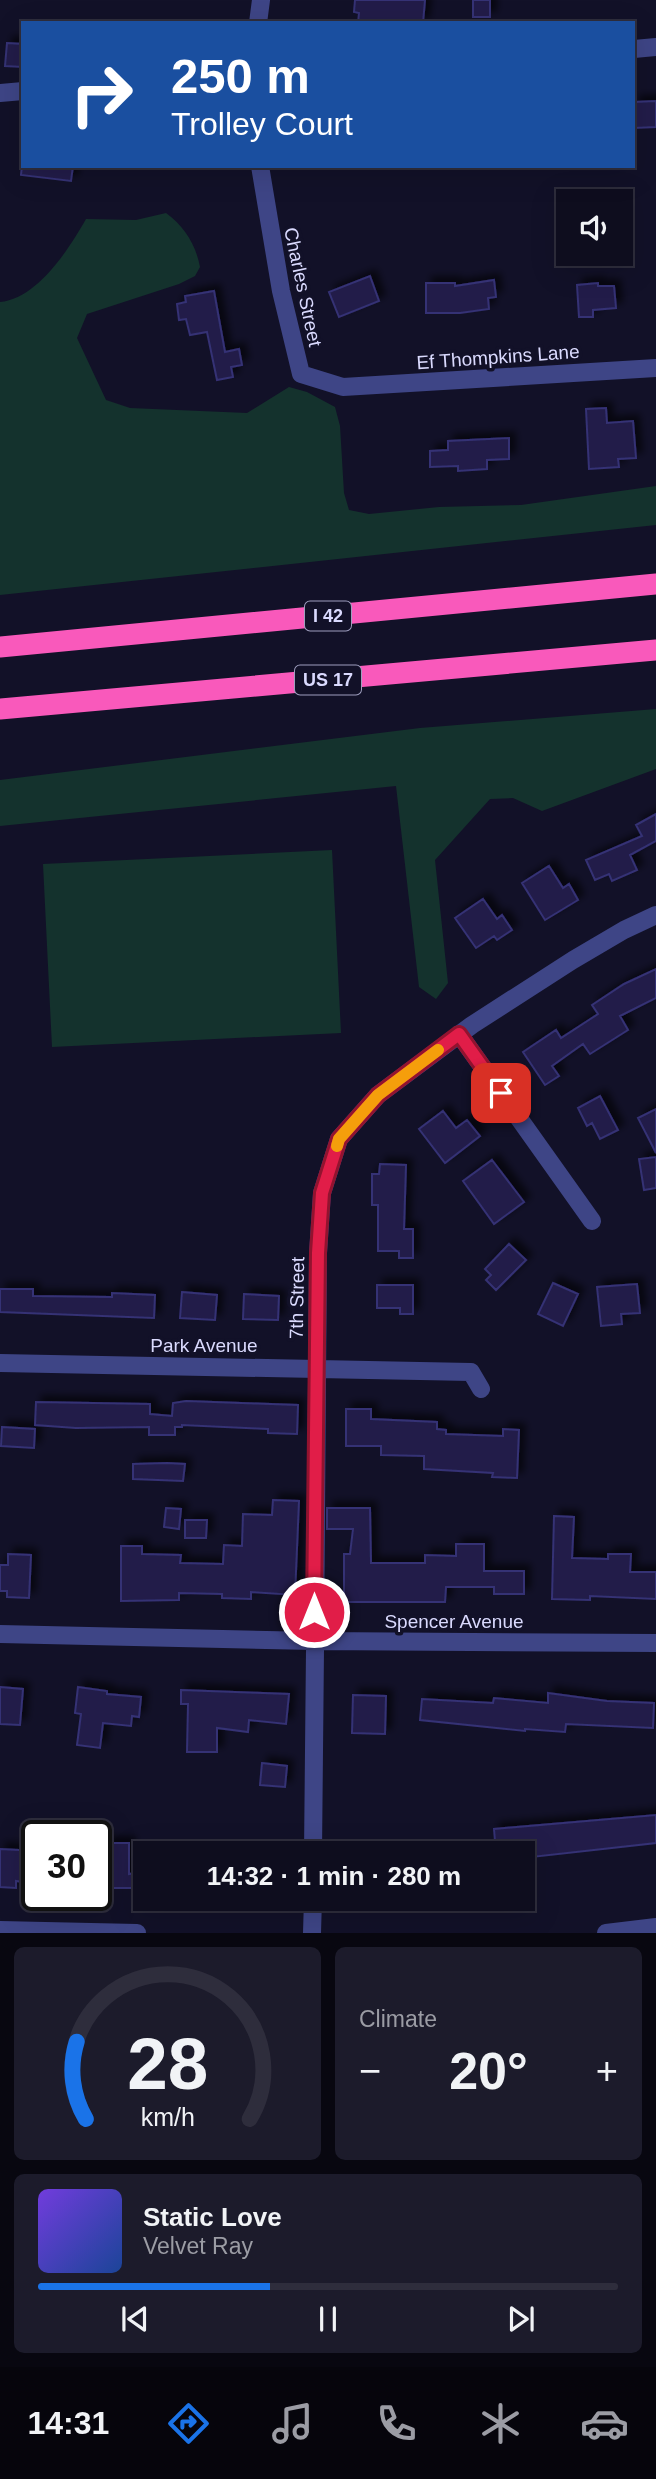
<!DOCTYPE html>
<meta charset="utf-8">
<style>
:root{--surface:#0e0d1e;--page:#1c1b2b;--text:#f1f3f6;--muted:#9b9ca4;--line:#2e2d3c;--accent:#1a73e8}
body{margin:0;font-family:Helvetica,sans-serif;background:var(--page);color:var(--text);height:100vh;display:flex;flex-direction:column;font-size:26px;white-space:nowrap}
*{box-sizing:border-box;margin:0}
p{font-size:23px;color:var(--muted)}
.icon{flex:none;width:38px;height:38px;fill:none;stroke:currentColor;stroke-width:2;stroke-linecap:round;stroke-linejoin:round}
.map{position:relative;height:1933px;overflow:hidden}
.details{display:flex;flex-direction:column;gap:14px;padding:14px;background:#080710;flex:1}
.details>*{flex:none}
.hud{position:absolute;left:21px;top:21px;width:614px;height:147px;border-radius:0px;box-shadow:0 7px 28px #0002,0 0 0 2px var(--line);background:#1a4fa0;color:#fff;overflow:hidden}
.fabs{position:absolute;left:556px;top:189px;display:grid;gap:14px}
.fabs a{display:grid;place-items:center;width:77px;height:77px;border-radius:0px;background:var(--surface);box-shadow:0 7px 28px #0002,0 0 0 2px var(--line);font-size:35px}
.speed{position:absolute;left:21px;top:1820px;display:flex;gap:14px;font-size:35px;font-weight:700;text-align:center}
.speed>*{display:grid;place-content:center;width:91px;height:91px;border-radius:50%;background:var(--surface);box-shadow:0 7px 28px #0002,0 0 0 2px var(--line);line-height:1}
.speed .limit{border:4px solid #111;border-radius:10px;background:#fff;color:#111}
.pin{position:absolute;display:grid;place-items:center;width:60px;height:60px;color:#fff;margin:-30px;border-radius:14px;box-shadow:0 4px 10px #0006}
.me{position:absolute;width:77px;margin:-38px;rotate:0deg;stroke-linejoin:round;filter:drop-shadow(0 0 5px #0008)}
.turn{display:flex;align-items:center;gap:24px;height:147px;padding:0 35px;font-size:32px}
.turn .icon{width:91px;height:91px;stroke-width:2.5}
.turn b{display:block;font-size:49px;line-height:60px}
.big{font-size:52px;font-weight:600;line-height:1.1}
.details .widget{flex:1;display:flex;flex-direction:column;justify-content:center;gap:10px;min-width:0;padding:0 24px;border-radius:10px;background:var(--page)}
.details .dial{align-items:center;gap:0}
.dial svg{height:182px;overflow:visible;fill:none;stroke:var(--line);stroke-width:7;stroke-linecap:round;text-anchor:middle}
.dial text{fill:var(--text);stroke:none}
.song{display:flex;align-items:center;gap:21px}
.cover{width:84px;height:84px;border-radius:10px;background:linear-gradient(135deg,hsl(260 70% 55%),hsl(220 70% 35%))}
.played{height:7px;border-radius:4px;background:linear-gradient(90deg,var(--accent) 40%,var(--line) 40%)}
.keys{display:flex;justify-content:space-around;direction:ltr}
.heat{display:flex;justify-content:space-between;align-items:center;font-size:38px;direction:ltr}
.details .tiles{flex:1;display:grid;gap:14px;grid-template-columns:1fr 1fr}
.widget:last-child{grid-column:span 2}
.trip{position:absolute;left:133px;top:1841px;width:402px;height:70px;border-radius:0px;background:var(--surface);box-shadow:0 7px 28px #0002,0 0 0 2px var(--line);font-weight:600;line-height:70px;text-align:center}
.tabs{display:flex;height:112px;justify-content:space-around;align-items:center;background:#06050c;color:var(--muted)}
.tabs .icon{width:49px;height:49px}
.tabs .active{color:var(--accent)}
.tabs b{font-size:32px;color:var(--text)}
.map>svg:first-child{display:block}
</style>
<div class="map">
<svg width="656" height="1933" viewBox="0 0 656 1933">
<defs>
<filter id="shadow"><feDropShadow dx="6" dy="-6" stdDeviation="3.5" flood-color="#0009"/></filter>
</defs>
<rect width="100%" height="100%" fill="#121128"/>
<path fill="#14322d" d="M166 213C184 226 196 245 200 267L195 276 179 284 87 314 77 338 106 400 130 408 247 413 289 387 307 392 335 407 340 426 344 493 349 510 369 514 439 507 521 505 656 486V525L0 595V302C37 299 69 249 86 219L136 220Z
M656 709V769L542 811 513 798 490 799 435 860 448 983 436 999 419 987 396 786 0 826V780L420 728Z
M332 850 341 1033 52 1047 43 864Z"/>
<path fill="#211e49" stroke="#353174" stroke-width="2" filter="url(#shadow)" d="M355 0H425L423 23H358L359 13 354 12Z
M473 0H490V17H473Z
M7 43 23 44V67L5 66Z
M656 101V127L634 128V102Z
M22 166H73L71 181 21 175Z
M370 276 379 301 339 317 329 292Z
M494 280 496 297 488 298 489 309 460 313H426V283H455V286Z
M598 283V286H614L616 308 593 310V317H579L577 285Z
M214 291 225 352 239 349 242 365 231 367 233 377 217 380 207 332 190 335 186 319 179 320 177 304 186 302 185 296Z
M606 408 607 423 633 421 636 458 618 459 619 467 589 469 586 409Z
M509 438V459L487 460V469L458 471V466L430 467V451L448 450V441Z
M656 814V841L630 855 637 870 612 881 609 874 595 880 586 860 642 836 636 825Z
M549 866 563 888 569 884 578 900 545 920 522 883Z
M483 899 497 919 502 915 512 930 497 940 494 936 476 948 455 918Z
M656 969V998L620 1016 628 1030 590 1054 583 1044 552 1066 559 1076 545 1085 523 1052 556 1030 561 1038 598 1014 592 1005 624 984Z
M600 1096 618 1130 600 1139 592 1123 587 1126 578 1108Z
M656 1109V1153L638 1118Z
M443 1111 456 1128 467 1120 480 1136 445 1163 419 1129Z
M656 1157V1188L644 1190 639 1159Z
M492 1160 524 1202 494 1224 463 1181Z
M380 1164 406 1165 404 1229H413V1258H399V1251H378V1205H372V1174H379Z
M509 1244 526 1260 496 1290 486 1280 491 1275 485 1269Z
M553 1283 578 1294 563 1326 538 1314Z
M637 1284 640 1313 621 1314 622 1324 601 1326 597 1287Z
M377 1285H413V1314H400V1308H377Z
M0 1289H33V1296L112 1297V1293L155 1295 154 1318 0 1312Z
M182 1292 217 1295 215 1320 180 1318Z
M244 1294 279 1296 278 1320 243 1319Z
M186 1401 298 1405 297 1434 268 1433V1429L182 1425V1427H175V1435H149V1427L76 1428 35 1425 36 1402 150 1404V1414L172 1416 173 1403Z
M346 1409H371V1419L437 1422V1429L446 1430V1434L503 1436V1429L519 1430 517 1478 492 1477 493 1473 424 1469V1456L381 1455V1446H346Z
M2 1427 35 1429 34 1448 1 1446Z
M167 1463 185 1464 183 1481 133 1479V1464Z
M273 1500 299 1501 295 1595 251 1592V1599L222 1598V1594L179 1593V1600L121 1601V1546H142V1554L181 1555 180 1563 223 1564 224 1545 242 1546 243 1514 272 1515Z
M166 1508 181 1509 179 1529 164 1527Z
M327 1508H370L371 1563H425V1555L456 1556V1544H484V1571H524V1594H494V1587H446L445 1602H344V1554H350L353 1529H327Z
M554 1516 574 1517 572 1558 608 1559V1554H631L630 1572H656V1599L590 1596V1600L552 1599Z
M185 1520H207L206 1538H185Z
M8 1554 31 1555 29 1598 7 1597V1591H0V1565H8Z
M0 1687 23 1689 20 1725 0 1724Z
M78 1687 107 1691V1694L141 1697 139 1717 132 1716 131 1726 103 1723 100 1748 77 1745 81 1714 75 1713Z
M181 1690 289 1694 286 1724 249 1720 248 1732 217 1728V1752H187L188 1704H181Z
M548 1693 607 1701 654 1703 653 1728 566 1724 565 1732 525 1729V1731L420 1720 422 1699 493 1703 494 1698 548 1703Z
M353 1695 386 1696 385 1734 352 1733Z
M262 1763 287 1766 285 1787 260 1785Z
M656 1815V1843L523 1858V1853H496L494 1829Z
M104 1843H129V1874L137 1873V1888H103Z
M0 1849 37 1851V1884L16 1881V1888L0 1887Z"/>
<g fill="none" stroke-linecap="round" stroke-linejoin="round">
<path stroke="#3e4586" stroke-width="18" d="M258 23 261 0
M634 49 656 47
M0 93 23 91
M260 166 281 291 301 374 343 387 656 368
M459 1034 592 1221
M0 1363 471 1372 481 1389
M0 1634 315 1641 656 1643
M315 1641 318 1253 322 1193 339 1139 378 1095 472 1025 573 960 624 930 656 915
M313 1853 315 1649
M0 1930 137 1933
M312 1933 313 1899
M606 1933 656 1927"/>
<path stroke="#f959bb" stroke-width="21" d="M0 647 656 584
M0 709 656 650"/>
</g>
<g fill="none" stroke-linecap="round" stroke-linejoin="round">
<defs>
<path id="route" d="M314 1612 318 1253 322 1193 339 1139 378 1095 459 1034 501 1093"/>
</defs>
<use href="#route" stroke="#92132f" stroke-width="18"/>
<use href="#route" stroke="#e11d48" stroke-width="12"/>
<path stroke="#f59e0b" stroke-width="12" d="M337 1146 339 1139 378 1095 438 1050"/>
</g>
<g text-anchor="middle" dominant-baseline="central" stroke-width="7" stroke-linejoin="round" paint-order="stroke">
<g fill="#121128" stroke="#9e9ebe" stroke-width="2">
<rect x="305" y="601.5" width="46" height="29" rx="5"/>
<rect x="295" y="665.5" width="66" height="29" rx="5"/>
</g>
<g font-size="18" font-weight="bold" fill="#dadafe">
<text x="328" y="616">I 42</text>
<text x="328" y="680">US 17</text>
</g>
<g font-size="19" fill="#dadafe" stroke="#121128">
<text transform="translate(303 287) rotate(78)">Charles Street</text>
<text transform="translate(498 357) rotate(-4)">Ef Thompkins Lane</text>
<text transform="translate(297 1298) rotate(-89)">7th Street</text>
<text x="204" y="1345">Park Avenue</text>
<text x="454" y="1621">Spencer Avenue</text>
</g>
</g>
</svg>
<div class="fabs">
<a><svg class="icon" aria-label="sound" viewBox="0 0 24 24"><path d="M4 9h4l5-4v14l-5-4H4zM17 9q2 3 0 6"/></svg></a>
</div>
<div class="speed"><div class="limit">30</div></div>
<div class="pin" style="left:501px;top:1093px;background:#d93025"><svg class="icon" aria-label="arrive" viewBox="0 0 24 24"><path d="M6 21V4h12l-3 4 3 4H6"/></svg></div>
<svg class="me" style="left:314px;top:1612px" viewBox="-20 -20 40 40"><circle r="17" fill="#e11d48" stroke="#fff" stroke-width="3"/><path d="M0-11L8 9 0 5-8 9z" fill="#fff"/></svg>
<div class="trip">14:32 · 1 min · 280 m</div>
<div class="hud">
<div class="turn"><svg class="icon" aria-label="right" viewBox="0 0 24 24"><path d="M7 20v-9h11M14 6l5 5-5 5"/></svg><div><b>250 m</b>Trolley Court</div></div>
</div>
</div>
<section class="details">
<div class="tiles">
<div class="widget dial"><svg viewBox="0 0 100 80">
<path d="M14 69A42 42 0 1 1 86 69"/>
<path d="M14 69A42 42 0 0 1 10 35" stroke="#1a73e8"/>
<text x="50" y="56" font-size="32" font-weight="700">28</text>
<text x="50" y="72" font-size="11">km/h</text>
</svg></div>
<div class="widget"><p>Climate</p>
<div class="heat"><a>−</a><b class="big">20°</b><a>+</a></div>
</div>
<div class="widget">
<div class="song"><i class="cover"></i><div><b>Static Love</b><p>Velvet Ray</p></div></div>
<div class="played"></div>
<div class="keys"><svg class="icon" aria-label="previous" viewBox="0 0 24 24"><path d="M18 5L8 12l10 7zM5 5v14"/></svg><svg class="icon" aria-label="pause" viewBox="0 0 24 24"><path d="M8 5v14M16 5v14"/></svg><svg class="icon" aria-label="next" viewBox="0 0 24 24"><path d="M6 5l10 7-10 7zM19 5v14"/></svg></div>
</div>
</div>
</section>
<nav class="tabs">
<b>14:31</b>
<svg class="icon active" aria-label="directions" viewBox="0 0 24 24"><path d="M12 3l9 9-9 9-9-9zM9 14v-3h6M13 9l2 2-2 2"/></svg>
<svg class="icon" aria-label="music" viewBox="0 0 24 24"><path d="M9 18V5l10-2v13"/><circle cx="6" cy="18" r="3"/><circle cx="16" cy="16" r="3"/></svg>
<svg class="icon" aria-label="phone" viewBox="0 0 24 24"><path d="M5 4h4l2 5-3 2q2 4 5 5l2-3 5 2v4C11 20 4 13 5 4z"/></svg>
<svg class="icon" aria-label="climate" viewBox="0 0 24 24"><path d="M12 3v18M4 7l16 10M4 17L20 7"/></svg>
<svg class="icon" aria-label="car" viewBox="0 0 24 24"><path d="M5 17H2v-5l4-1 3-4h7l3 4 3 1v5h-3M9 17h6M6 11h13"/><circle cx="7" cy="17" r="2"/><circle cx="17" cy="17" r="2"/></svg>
</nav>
